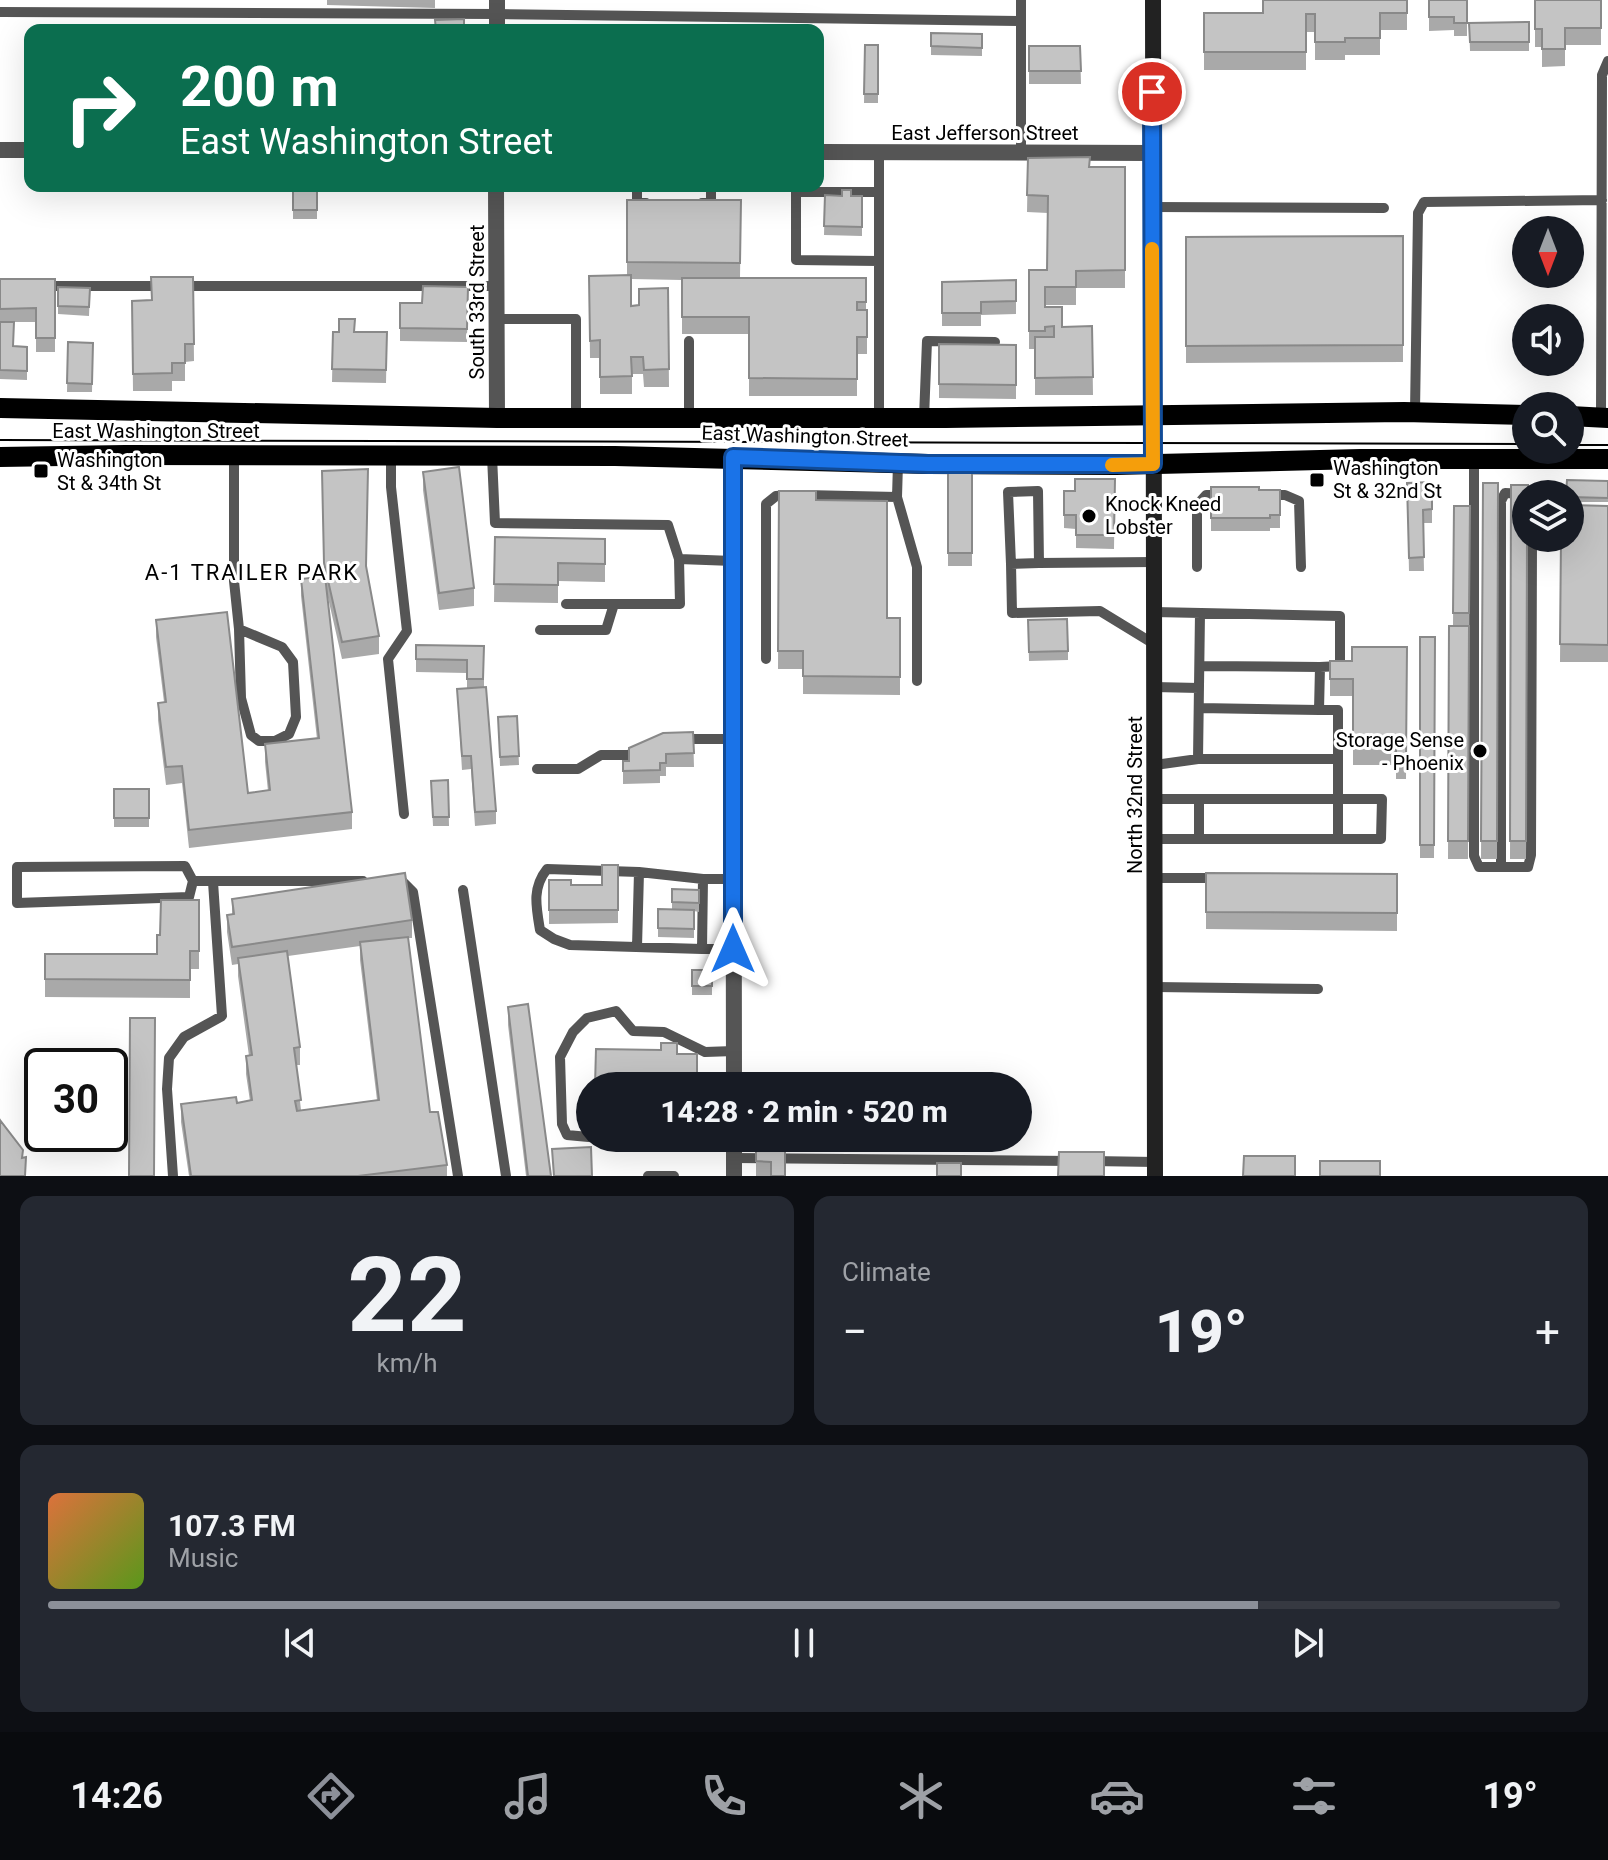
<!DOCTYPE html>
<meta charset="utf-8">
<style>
:root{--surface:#171b24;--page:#242831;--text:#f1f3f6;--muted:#9ea1a6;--line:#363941;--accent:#8c9099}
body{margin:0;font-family:Roboto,sans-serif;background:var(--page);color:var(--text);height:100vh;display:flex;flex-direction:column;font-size:30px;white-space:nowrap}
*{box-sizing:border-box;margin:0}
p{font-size:26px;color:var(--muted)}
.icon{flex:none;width:44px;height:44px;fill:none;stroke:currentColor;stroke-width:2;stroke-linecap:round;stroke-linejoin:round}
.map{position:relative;height:1176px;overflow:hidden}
.sheet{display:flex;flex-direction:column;gap:20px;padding:20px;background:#0d0f14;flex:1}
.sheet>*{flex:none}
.top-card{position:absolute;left:24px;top:24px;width:800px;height:168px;border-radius:16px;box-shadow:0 8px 32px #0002;background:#0b6e4f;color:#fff;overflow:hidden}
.needle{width:52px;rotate:180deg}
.buttons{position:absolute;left:1512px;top:216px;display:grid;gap:16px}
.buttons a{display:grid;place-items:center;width:72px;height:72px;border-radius:50%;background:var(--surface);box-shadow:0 8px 32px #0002;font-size:40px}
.speed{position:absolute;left:24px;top:1048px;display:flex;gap:16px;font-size:40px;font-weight:700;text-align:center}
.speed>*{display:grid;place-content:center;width:104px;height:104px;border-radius:50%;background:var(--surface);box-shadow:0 8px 32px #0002;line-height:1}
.speed .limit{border:4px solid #111;border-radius:12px;background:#fff;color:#111}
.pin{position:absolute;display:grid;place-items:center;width:68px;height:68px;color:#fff;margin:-34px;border:4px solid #fff;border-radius:50%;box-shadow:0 2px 8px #0007}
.me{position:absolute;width:88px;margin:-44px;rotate:0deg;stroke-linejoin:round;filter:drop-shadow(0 0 6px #0008)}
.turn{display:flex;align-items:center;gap:28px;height:168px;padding:0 24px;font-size:36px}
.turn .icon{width:104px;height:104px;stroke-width:2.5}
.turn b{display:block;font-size:56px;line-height:68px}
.big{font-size:60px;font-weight:800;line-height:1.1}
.sheet .widget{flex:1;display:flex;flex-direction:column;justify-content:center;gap:12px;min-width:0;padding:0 28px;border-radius:16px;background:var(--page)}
.sheet .dial{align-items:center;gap:0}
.dial b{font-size:104px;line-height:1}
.song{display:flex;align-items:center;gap:24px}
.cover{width:96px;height:96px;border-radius:12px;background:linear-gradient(135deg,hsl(20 70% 55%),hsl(90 70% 35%))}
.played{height:8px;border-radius:4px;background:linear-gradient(90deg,var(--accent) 80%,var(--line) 80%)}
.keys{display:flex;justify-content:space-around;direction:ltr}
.heat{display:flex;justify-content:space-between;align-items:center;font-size:44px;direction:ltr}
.sheet .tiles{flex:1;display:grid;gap:20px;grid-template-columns:1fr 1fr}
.widget:last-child{grid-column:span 2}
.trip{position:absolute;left:576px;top:1072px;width:456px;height:80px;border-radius:40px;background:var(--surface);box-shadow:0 8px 32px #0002;font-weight:800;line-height:80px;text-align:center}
.tab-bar{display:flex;height:128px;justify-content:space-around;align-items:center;background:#090b0e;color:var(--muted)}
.tab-bar .icon{width:56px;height:56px}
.tab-bar .on{color:var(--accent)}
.tab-bar b{font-size:36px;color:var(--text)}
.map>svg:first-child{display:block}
</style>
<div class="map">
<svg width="1608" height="1176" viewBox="0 0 1608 1176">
<rect width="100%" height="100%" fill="#fff"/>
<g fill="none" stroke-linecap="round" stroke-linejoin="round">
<path stroke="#555" stroke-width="10" d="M0 12 497 14 1021 21
M1021 153V0
M637 186V203H646
M702 203H711V186
M1152 207 1384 208
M879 261 796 260V192H879
M43 286H163
M183 286H497
M497 319H576V418
M689 341V417
M1415 412 1418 213 1424 202 1602 200
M1601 417 1602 75 1608 61
M879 418V152
M924 418 927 341 995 342
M234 455V581L239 629 241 698 251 735 259 741H275L289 734 296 717 293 662 282 647 239 629
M391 455V487L407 631 388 659 404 814
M492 456 495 523 668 525 679 559 733 561
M1474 459V856L1479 867H1528L1531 855 1532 538
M805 495 897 497 898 463
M1268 495H1285L1299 501 1301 567
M897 497 917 567V681
M1039 563 1011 564 1012 613 1100 611 1154 644
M1011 564 1008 492 1038 491 1039 563 1154 562
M1197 567V505L1206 495H1224
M566 604H614
M1154 612 1340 616V666L1320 667 1319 710H1338V759H1198L1155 765
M540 630H606L614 604H680L679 559
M766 659V504L776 496 789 495
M1200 666 1320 667
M1154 687 1199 688
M1199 708 1319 710
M680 739H734
M1198 759 1200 613
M537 769H578L601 755H628L642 749
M1155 799H1382L1381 839H1338
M1199 799V839
M1155 839H1338V759
M185 866 193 881 189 897 17 903V867Z
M1501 867V501L1505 493 1527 494
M1155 878H1217
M193 881H363
M395 881H402L413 892 458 1176
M463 890 506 1176
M637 947 639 872
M702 949 570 945 554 939 540 930C536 906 532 888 547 869L639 872 703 879
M733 949H702L703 879H734
M1155 987 1318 989
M734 1051 705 1052 664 1032 633 1031 616 1011 587 1018 573 1032 560 1057 562 1124 567 1135 621 1140H734
M734 1158 1072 1161
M1092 1161 1155 1162
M173 1176 167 1089 169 1058 184 1037 222 1016 213 882
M648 1176H674"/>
<path stroke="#555" stroke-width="16" d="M497 30V0
M0 150H30
M818 152 1152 153
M496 186 497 418
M733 457 734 1086
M734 1176V1138"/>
<path stroke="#222" stroke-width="16" d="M1153 0 1155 1176"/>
<path stroke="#000" stroke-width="20" d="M0 408 497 418H946L1404 412 1526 415
M1570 416 1608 418
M0 457 125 455 615 456 928 464 1116 465 1360 459H1608"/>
<path stroke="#000" stroke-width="2" d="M0 440 1526 444
M1570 445H1608"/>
</g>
<path fill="#a9a9a9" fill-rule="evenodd" d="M327 0H435V8L327 5Z
M1407 0V30H1380V55H1345V60H1315V32H1306V70H1204V13H1263Z
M1429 0H1467V36H1454V30L1429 31Z
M1535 0H1601V45H1565V66L1542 67V47H1535Z
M1529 22V51H1470L1469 23Z
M931 33 982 34V56L931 55Z
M865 45H878V103H864Z
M1029 46H1080L1081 84H1029Z
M1028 158 1090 167H1125V288H1076V305H1045V307L1062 327 1092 326 1093 395H1035V349H1029V270H1047L1048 213 1027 212Z
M293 186H317V219H293Z
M825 195 862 196V236L824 235Z
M627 200H741L740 278H866V310H867V354H857V396H749V334H682V280L631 279V306L639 305 668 288 669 387H644L643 374H632V394H600V358H590L589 276 627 275Z
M1403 236V362L1186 363V237Z
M193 277 194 361 185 362V381H172V391H133L132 301 151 300Z
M0 279H55V352H36V322H0Z
M1016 280V314L981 315V326H942V282Z
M58 287 90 288 89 316 58 314Z
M468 287 467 342 400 341V303H422Z
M0 322 13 346 27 347V380L0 379Z
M333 332H387L386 383 332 382Z
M68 342 93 343 92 392H67Z
M939 344 1016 345V399L939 398Z
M948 470H972V566H948Z
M322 471 366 567 379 636V654L342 659 326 589 352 812V829L189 848 182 783 166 785 158 720V703L164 702 156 637V620L248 793 268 791 265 762V744L317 739 301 596V579L324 576Z
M423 472 474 588V606L439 610 423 490Z
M1115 479 1114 549 1076 548V529L1064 528V491H1075Z
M1608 481V502H1570V494Z
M1432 482V523H1423L1424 571H1409L1407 483Z
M1483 483H1498L1497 859H1481Z
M1511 485 1528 538 1526 859H1510Z
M1211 487 1280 490V528H1270V531H1211Z
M779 491 816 500 887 618H900V695L803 694V669H778Z
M1454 506H1470L1468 859H1448L1449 626H1453Z
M1608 506V662H1560L1561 538Z
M495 537 605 539V582L558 581V603L494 602Z
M1028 620 1068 651V660L1029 661Z
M1420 637H1435L1434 858H1420Z
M416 645 484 646V687L496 811V824L475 826 471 769 462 770 457 689H467V673L416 672Z
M1407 647 1406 779H1396V765H1353V696H1330V661H1352Z
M517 716 519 765 500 766 498 717Z
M693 732 694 767H666V776H660V783L623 784V761H629Z
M448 780 449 826H433L431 781Z
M114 789H149V827H114Z
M618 865V923L549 924V880L571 885H602Z
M1206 873 1397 874V931L1206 929Z
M672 889 699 890V912L694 911V938L658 937V909H672Z
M232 899 412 920V938H408L430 1112 447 1165V1176H189L181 1122V1104L237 1103 250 1101 246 1074V1056H249L238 976V964L232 965 227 932V915L232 914ZM360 946V960L377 1100 301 1110 296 1065H300V1047L288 956Z
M199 900V969H190V998L45 997V954H157L160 935Z
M692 970H712V995H692Z
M508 1007 551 1176H526L508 1025Z
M756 1149 785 1176H756Z"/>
<path fill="#c4c4c4" stroke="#898989" stroke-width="2" d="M1263 0H1407V13H1380V38H1345V42H1315V14H1306V52H1204V13H1263Z
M1429 0H1467V23H1454V17H1429Z
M1535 0H1601V28H1565V49H1542V29H1535Z
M464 19V30H436L435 20Z
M1529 22V42H1470L1469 23Z
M931 33 982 34V48L931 46Z
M865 45H878V94H864Z
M1029 46H1080L1081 71H1029Z
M1090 157 1089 167H1125V270L1076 271V287H1045V307H1062V327L1092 326 1093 377 1035 378V337H1054V326L1045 327V331H1029V270H1047L1048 196 1027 195 1028 158Z
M293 186H317V210H293Z
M842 190H851V196H862V227L824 226 825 195 842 196Z
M627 200H741L740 263 627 262Z
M1403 236V345L1186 346V237Z
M631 275V306L639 305V289L668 288 669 369 644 370 643 357H631L632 376 600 377V340L590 341 589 276Z
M151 277H193L194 344H185V363H172V373L133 374 132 301 152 300Z
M682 278H866V302H857V310H867V337H857V379L749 378V317H682Z
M0 279H55V338H36V308L0 309Z
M1016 280V301L981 302V313H942V282Z
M423 286 468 287 467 329 400 328V303H422Z
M58 287 90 288 89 307 58 306Z
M339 319H355L354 332H387L386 370 332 369 333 332H339Z
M0 322H14L13 346 27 347V371L0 370Z
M68 342 93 343 92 384 67 383Z
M939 344 1016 345V385L939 384Z
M459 467 474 588 439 593 423 472Z
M368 469 366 566 379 636 342 642 324 563 322 471Z
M948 470H972V553H948Z
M1075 479H1115L1114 535H1076V515H1064V491H1075Z
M1567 480 1608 481V498L1570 497V494H1566Z
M1432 482V509L1423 510 1424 557 1409 558 1407 483Z
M1483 483H1498L1497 841H1481Z
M1511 485H1528V494H1526V538H1527L1526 841H1510Z
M1211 487H1259V490H1280V515H1270V518H1211Z
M779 491H816V500L887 501V618H900V677L803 676V651H778Z
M1570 505 1608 506V645L1560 644 1561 538H1570Z
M1454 506H1470L1469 613H1453Z
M495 537 605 539V564L558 563V585L494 584Z
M325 576 352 812 189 830 182 766 166 767 158 703 166 702 156 620 227 612 248 793 270 790 265 744 319 738 301 579Z
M1067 619 1068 651 1029 652 1028 620Z
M1449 626H1469L1468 841H1448Z
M1420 637H1435L1434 845H1420Z
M416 645 484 646 483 679H467V660L416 659Z
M1352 647H1407L1406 762H1396V747H1353V679H1330V661H1352Z
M486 687 496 811 475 812 471 756H462L457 689Z
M517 716 519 756 500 757 498 717Z
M693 732 694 753 666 754V763H660V770L623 771V761H629V748L663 733Z
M448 780 449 817H433L431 781Z
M114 789H149V818H114Z
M602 865H618V910H549V880H571V885H602Z
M405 873 412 920 232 947 227 915 234 914 232 899Z
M1206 873 1397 874V913L1206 912Z
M672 889 699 890V903L672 902Z
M161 900H199V951H190V980L45 979V954H157V935H160Z
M658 909 694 910V929L658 928Z
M408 937 430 1112H438L447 1165 358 1176H191L181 1104 236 1097 237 1103 252 1100 246 1056 252 1055 238 958 287 951 300 1047 294 1048 301 1100 295 1101 297 1111 379 1100 360 942Z
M692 970H712V986H692Z
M528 1004 551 1176H528L508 1007Z
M130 1018H155L154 1176H129Z
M661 1043H677V1054H697V1086H595L596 1049 661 1050Z
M0 1120 23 1150 22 1158 26 1157 25 1176H0Z
M591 1147 592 1176H554L552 1149Z
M756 1149H785V1176H771V1162L756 1161Z
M1059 1152H1104V1176H1058Z
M1244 1156H1295V1176H1243Z
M1320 1161H1380V1176H1320Z
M937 1163H961V1176H937Z"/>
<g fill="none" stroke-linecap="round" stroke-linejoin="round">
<defs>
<path id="route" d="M733 949V457L928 464H1153L1152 92"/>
</defs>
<use href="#route" stroke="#114b97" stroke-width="20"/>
<use href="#route" stroke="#1a73e8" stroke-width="14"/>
<path stroke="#f59e0b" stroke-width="14" d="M1112 465 1153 464 1152 249"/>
</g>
<g fill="#000" stroke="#fff" stroke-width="3">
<rect x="33" y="463" width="16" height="16" rx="4"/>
<rect x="1309" y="472" width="16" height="16" rx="4"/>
<circle cx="1089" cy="516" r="8"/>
<circle cx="1480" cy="751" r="8"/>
</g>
<g text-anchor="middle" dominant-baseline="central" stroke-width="6" stroke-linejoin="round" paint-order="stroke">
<g font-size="20" fill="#000" stroke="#fff">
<text x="985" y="133">East Jefferson Street</text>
<text transform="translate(477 302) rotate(-90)">South 33rd Street</text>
<text x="156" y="431">East Washington Street</text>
<text transform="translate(805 436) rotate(2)">East Washington Street</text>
<text transform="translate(1135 795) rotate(-90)">North 32nd Street</text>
</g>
<g font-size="20" fill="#000" stroke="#fff" text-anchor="start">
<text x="57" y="460">Washington<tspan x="57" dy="23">St &amp; 34th St</tspan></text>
<text x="1333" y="468">Washington<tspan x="1333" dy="23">St &amp; 32nd St</tspan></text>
<text x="1105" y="504">Knock Kneed<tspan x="1105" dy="23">Lobster</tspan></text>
<text x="1464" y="740" text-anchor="end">Storage Sense<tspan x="1464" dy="23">- Phoenix</tspan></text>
</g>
<g font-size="22" letter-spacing="2" fill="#000" stroke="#fff">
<text x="252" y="572">A-1 TRAILER PARK</text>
</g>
</g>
</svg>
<div class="buttons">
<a><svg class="needle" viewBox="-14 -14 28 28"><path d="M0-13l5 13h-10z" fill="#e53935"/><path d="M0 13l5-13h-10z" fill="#9ea1a6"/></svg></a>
<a><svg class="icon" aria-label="sound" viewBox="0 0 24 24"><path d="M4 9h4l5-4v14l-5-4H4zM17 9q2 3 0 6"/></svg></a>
<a><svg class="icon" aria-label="search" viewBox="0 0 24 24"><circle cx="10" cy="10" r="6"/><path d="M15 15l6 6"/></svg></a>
<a><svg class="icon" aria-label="layers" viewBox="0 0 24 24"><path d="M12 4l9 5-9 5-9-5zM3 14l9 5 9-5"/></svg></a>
</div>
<div class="speed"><div class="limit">30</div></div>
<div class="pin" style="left:1152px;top:92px;background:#d93025"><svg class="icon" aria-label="arrive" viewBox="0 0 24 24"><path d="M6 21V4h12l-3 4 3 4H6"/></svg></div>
<svg class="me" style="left:733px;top:949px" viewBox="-20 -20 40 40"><path d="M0-17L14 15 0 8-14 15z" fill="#1a73e8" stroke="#fff" stroke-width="4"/></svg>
<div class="trip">14:28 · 2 min · 520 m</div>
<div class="top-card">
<div class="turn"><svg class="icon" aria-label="right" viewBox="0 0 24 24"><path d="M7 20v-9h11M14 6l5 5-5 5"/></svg><div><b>200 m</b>East Washington Street</div></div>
</div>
</div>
<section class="sheet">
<div class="tiles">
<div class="widget dial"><b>22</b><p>km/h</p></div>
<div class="widget"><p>Climate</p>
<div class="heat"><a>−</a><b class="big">19°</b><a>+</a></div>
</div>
<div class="widget">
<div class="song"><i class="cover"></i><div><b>107.3 FM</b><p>Music</p></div></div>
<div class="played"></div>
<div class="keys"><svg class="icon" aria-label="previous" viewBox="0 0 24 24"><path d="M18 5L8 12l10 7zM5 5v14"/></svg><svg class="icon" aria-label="pause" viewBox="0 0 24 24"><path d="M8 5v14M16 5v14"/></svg><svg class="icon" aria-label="next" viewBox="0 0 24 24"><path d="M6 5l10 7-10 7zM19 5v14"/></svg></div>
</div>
</div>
</section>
<nav class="tab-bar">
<b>14:26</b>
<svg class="icon on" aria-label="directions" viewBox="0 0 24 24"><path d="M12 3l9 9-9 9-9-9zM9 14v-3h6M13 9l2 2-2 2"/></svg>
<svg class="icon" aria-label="music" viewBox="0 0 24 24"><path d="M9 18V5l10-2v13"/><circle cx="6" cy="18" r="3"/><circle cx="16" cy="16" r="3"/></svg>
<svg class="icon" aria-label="phone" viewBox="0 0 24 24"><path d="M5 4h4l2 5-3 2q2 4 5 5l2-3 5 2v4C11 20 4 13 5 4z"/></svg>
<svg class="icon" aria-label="climate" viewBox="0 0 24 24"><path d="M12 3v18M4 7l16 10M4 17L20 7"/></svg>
<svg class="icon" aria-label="car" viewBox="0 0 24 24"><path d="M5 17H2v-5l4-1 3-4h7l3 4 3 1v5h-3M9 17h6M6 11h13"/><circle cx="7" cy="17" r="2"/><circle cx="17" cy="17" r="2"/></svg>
<svg class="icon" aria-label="filters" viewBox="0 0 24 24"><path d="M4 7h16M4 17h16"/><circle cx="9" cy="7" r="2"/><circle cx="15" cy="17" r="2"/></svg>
<b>19°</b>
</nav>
